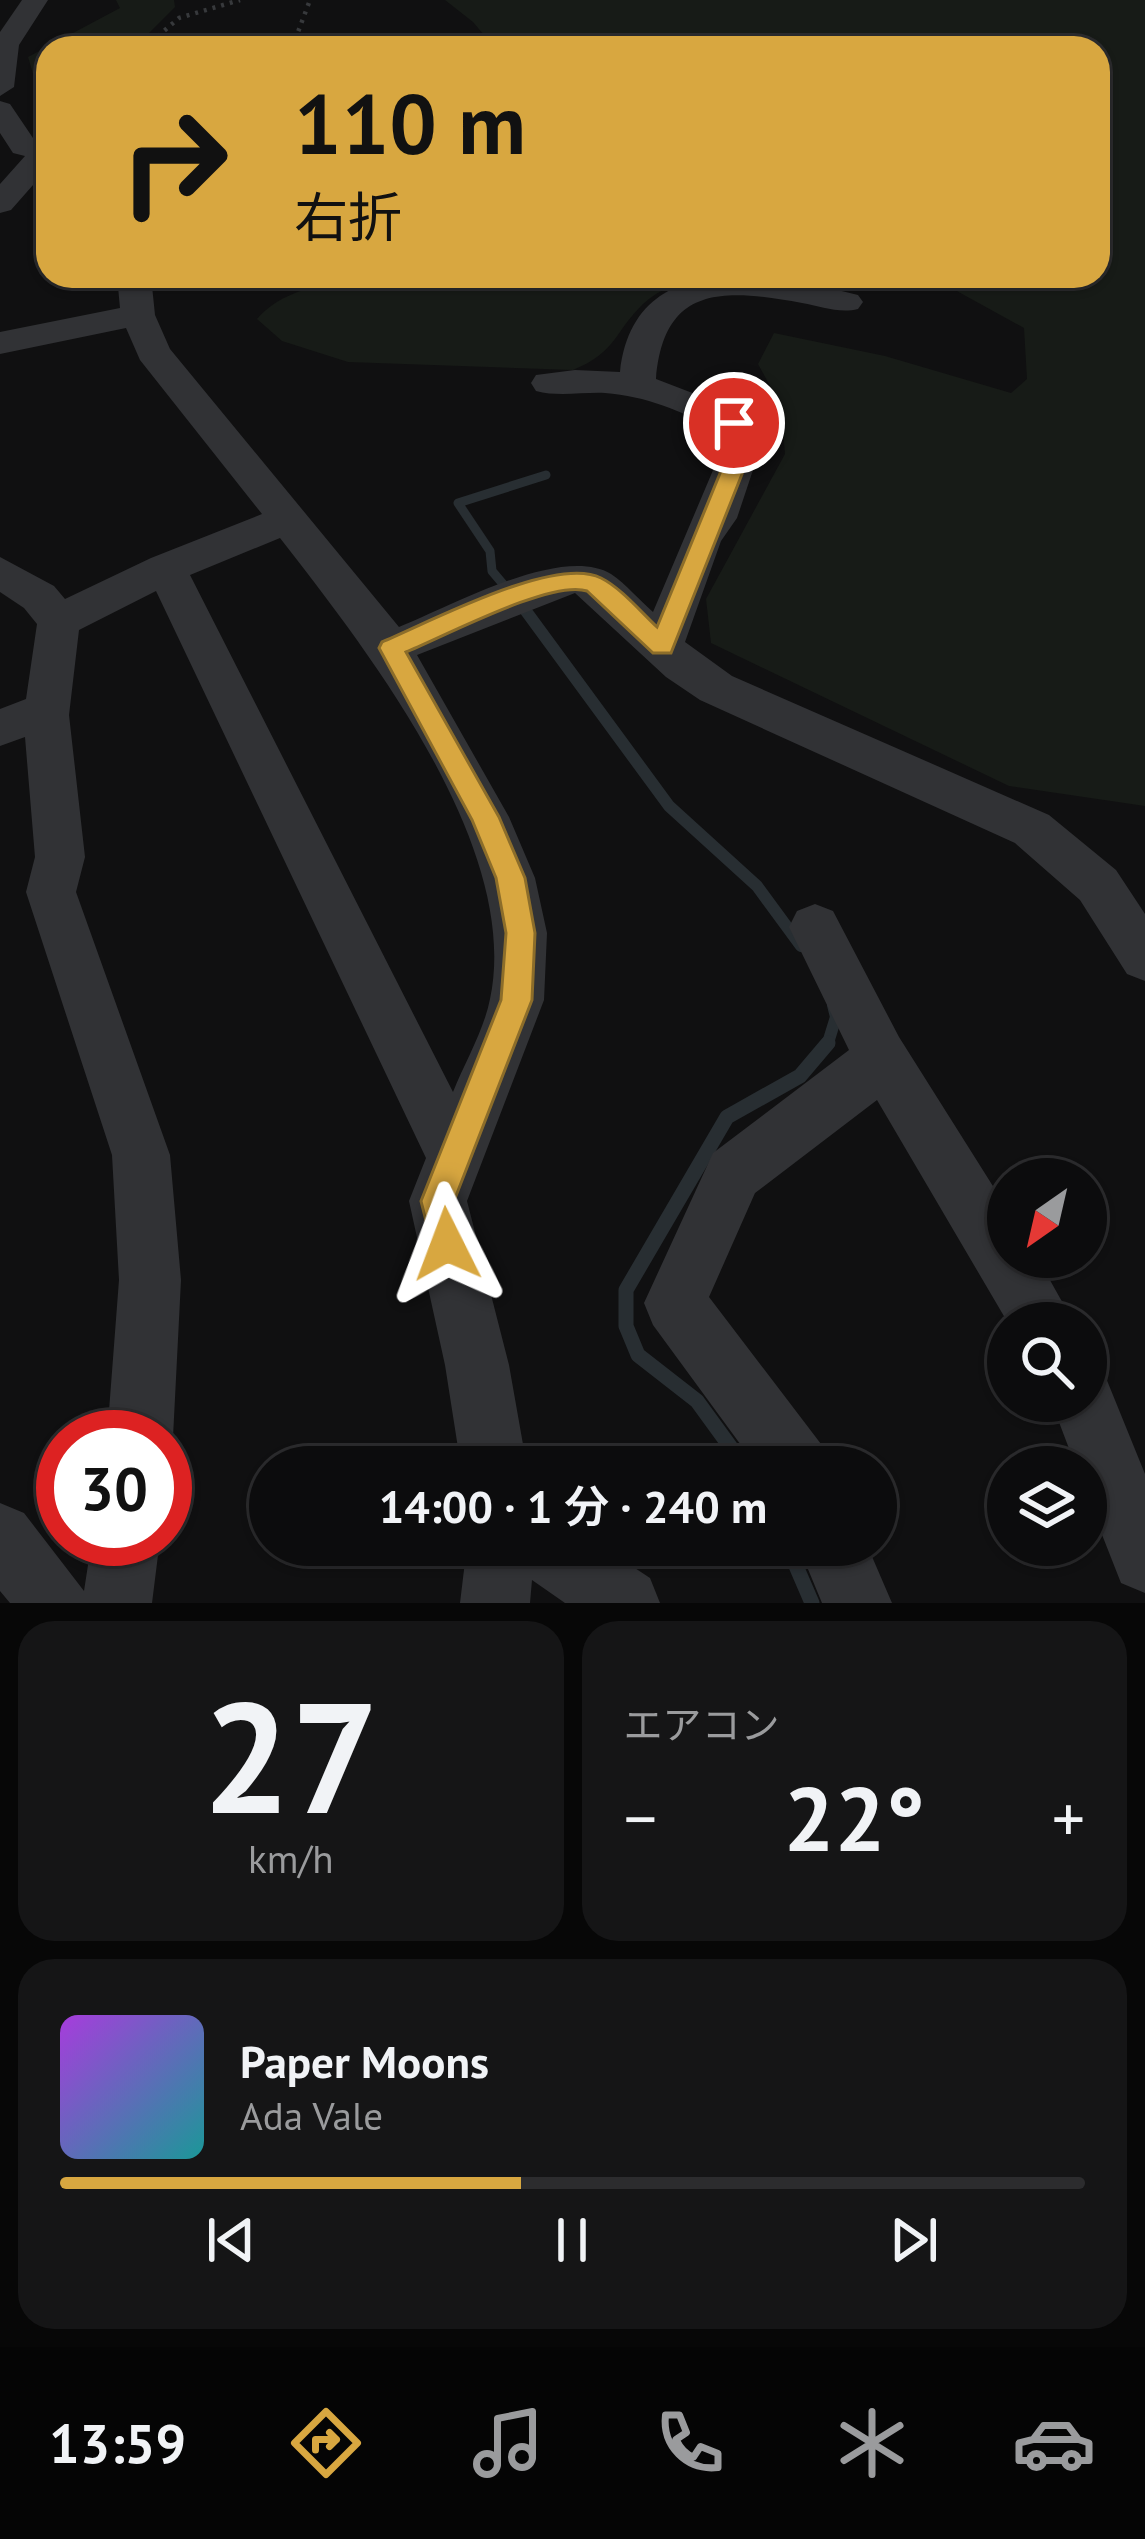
<!DOCTYPE html>
<html lang="ja">
<meta charset="utf-8">
<style>
:root{--surface:#0c0c0d;--page:#151516;--text:#f1f3f6;--muted:#9a9b9d;--line:#2c2c2e;--accent:#d8a740}
body{margin:0;font-family:"PT Sans","Noto Sans JP",sans-serif;background:var(--page);color:var(--text);height:100vh;display:flex;flex-direction:column;font-size:45px;white-space:nowrap}
*{box-sizing:border-box;margin:0}
p{font-size:39px;color:var(--muted)}
.icon{flex:none;width:66px;height:66px;fill:none;stroke:currentColor;stroke-width:2;stroke-linecap:round;stroke-linejoin:round}
.map{position:relative;height:1603px;overflow:hidden}
.side{display:flex;flex-direction:column;gap:18px;padding:18px;background:#070707;flex:1}
.side>*{flex:none}
.guide{position:absolute;left:36px;top:36px;width:1074px;height:252px;border-radius:36px;box-shadow:0 3px 9px #0004,0 0 0 3px var(--line);background:#d8a740;color:#111;overflow:hidden}
.needle{width:78px;rotate:214deg}
.tools{position:absolute;left:987px;top:1158px;display:grid;gap:24px}
.tools a{display:grid;place-items:center;width:120px;height:120px;border-radius:50%;background:var(--surface);box-shadow:0 3px 9px #0004,0 0 0 3px var(--line);font-size:60px}
.speed{position:absolute;left:36px;top:1410px;display:flex;gap:24px;font-size:60px;font-weight:700;text-align:center}
.speed>*{display:grid;place-content:center;width:156px;height:156px;border-radius:50%;background:var(--surface);box-shadow:0 3px 9px #0004,0 0 0 3px var(--line);line-height:1}
.speed .limit{border:18px solid #d22;background:#fff;color:#111}
.pin{position:absolute;display:grid;place-items:center;width:102px;height:102px;color:#fff;margin:-51px;border:6px solid #fff;border-radius:50%;box-shadow:0 3px 12px #0007}
.me{position:absolute;width:132px;margin:-66px;rotate:357deg;stroke-linejoin:round;filter:drop-shadow(0 0 9px #0008)}
.turn{display:flex;align-items:center;gap:42px;height:252px;padding:0 60px;font-size:54px}
.turn .icon{width:156px;height:156px;stroke-width:2.5}
.turn b{display:block;font-size:84px;line-height:102px}
.big{font-size:90px;font-weight:600;line-height:1.1}
.side .widget{flex:1;display:flex;flex-direction:column;justify-content:center;gap:18px;min-width:0;padding:0 42px;border-radius:36px;background:var(--page)}
.side .dial{align-items:center;gap:0}
.dial b{font-size:156px;line-height:1}
.song{display:flex;align-items:center;gap:36px}
.cover{width:144px;height:144px;border-radius:18px;background:linear-gradient(135deg,hsl(280 70% 55%),hsl(180 70% 35%))}
.played{height:12px;border-radius:6px;background:linear-gradient(90deg,var(--accent) 45%,var(--line) 45%)}
.keys{display:flex;justify-content:space-around;direction:ltr}
.heat{display:flex;justify-content:space-between;align-items:center;font-size:66px;direction:ltr}
.side .tiles{flex:1;display:grid;gap:18px;grid-template-columns:1fr 1fr}
.widget:last-child{grid-column:span 2}
.trip{position:absolute;left:249px;top:1446px;width:648px;height:120px;border-radius:60px;background:var(--surface);box-shadow:0 3px 9px #0004,0 0 0 3px var(--line);font-weight:600;line-height:120px;text-align:center}
.menu{display:flex;height:192px;justify-content:space-around;align-items:center;background:#050505;color:var(--muted)}
.menu .icon{width:84px;height:84px}
.menu .current{color:var(--accent)}
.menu b{font-size:54px;color:var(--text)}
.map>svg:first-child{display:block}
</style>
<div class="map">
<svg width="1145" height="1603" viewBox="0 0 1145 1603">
<rect width="100%" height="100%" fill="#101011"/>
<path fill="#171b17" d="M116 0H174L175 7 134 48H48V86L37 87 28 57 120 8Z
M445 0H1145V806L1009 786 711 643 706 599 785 454 781 406 758 364 774 333 885 356 1011 393 1027 379 1024 328 955 290 893 276H1098V48H495L473 22Z
M429 276H705C683 281 660 288 643 304 614 332 617 352 573 370L348 362 282 341 257 319C296 274 373 282 429 276Z"/>
<g fill="none" stroke-linecap="round" stroke-linejoin="round">
<path stroke="#282e32" stroke-width="9" d="M525 610 492 571 490 551 458 503 546 475"/>
<path stroke="#282e32" stroke-width="12" d="M523 607 669 806 757 886 801 946
M827 1046 836 1017 833 1005"/>
<path stroke="#282e32" stroke-width="15" d="M745 1467 697 1401 638 1355 626 1326V1290L727 1117 800 1076 828 1043
M787 1545 812 1603"/>
<path stroke="#37393c" stroke-width="4.5" stroke-dasharray="3 6" stroke-linecap="butt" d="M144 48 179 18 240 0
M292 48 310 0"/>
<path fill="#313235" fill-rule="evenodd" d="M22 0H48L19 45 14 87 0 96V32Z
M0 101 10 104 35 141 48 144V168L11 210 0 213V184L25 156 13 153 0 133Z
M117 276H151L155 315 170 349 399 627C450 607 561 544 611 574 626 584 640 601 653 612L722 449 717 430C681 411 646 396 605 393 582 392 558 397 536 391L531 383 536 375 575 370 620 372C634 246 769 273 858 295L863 302 858 309C839 314 821 306 802 303 724 289 664 284 656 379L747 414 760 449 737 518 721 541 685 642 732 676 1049 815 1116 870 1145 914V981L1127 974 1080 900 1015 843 700 700 666 677 575 593 417 655 509 817 535 878 547 933 544 1000 467 1201 509 1365 527 1467H461L445 1365 409 1201 426 1158 156 591 79 630 69 715 85 857 76 892 170 1155 181 1280 173 1437 165 1456V1437H107L119 1280 112 1155 26 892 35 857 25 737 0 746V709L26 699 37 624 24 608 0 592V557L54 586 65 599 151 558 262 514 140 360 126 328 0 354V332L120 308ZM280 538C368 651 522 848 490 999 484 1030 465 1062 453 1092L190 575Z
M815 904 833 911 899 1037 1008 1210V1257H1037L1074 1323H1008L877 1100 755 1193 709 1297 821 1444 831 1467H757L653 1325 644 1303 713 1153 849 1050 789 927 797 911Z
M1086 1370 1106 1378 1145 1474V1593L1121 1583 1086 1494V1467H1076L1051 1401H1086Z
M0 1503 24 1513 84 1591 92 1539H160L152 1603H10L0 1591Z
M467 1545H600L650 1578 660 1603H565L532 1580 530 1603H460Z
M798 1545H867L892 1603H822Z"/>
</g>
<path fill="#d8a740" stroke="#8c6d2a" stroke-width="3" d="M734 416 745 423 752 449 671 653H653L587 591C552 579 443 637 406 652L499 817 525 878 535 933 532 1000 454 1201 464 1244 459 1256 447 1261 435 1256 421 1201 501 1000 506 933 496 878 472 820 379 648 382 642C430 622 555 555 601 578 621 588 640 611 657 627L730 449 723 423Z"/>
</svg>
<div class="tools">
<a><svg class="needle" viewBox="-14 -14 28 28"><path d="M0-13l5 13h-10z" fill="#e53935"/><path d="M0 13l5-13h-10z" fill="#9a9b9d"/></svg></a>
<a><svg class="icon" aria-label="search" viewBox="0 0 24 24"><circle cx="10" cy="10" r="6"/><path d="M15 15l6 6"/></svg></a>
<a><svg class="icon" aria-label="layers" viewBox="0 0 24 24"><path d="M12 4l9 5-9 5-9-5zM3 14l9 5 9-5"/></svg></a>
</div>
<div class="speed"><div class="limit">30</div></div>
<div class="pin" style="left:734px;top:423px;background:#d93025"><svg class="icon" aria-label="arrive" viewBox="0 0 24 24"><path d="M6 21V4h12l-3 4 3 4H6"/></svg></div>
<svg class="me" style="left:447px;top:1244px" viewBox="-20 -20 40 40"><path d="M0-17L14 15 0 8-14 15z" fill="#d8a740" stroke="#fff" stroke-width="4"/></svg>
<div class="trip">14:00 · 1 分 · 240 m</div>
<div class="guide">
<div class="turn"><svg class="icon" aria-label="right" viewBox="0 0 24 24"><path d="M7 20v-9h11M14 6l5 5-5 5"/></svg><div><b>110 m</b>右折</div></div>
</div>
</div>
<section class="side">
<div class="tiles">
<div class="widget dial"><b>27</b><p>km/h</p></div>
<div class="widget"><p>エアコン</p>
<div class="heat"><a>−</a><b class="big">22°</b><a>+</a></div>
</div>
<div class="widget">
<div class="song"><i class="cover"></i><div><b>Paper Moons</b><p>Ada Vale</p></div></div>
<div class="played"></div>
<div class="keys"><svg class="icon" aria-label="previous" viewBox="0 0 24 24"><path d="M18 5L8 12l10 7zM5 5v14"/></svg><svg class="icon" aria-label="pause" viewBox="0 0 24 24"><path d="M8 5v14M16 5v14"/></svg><svg class="icon" aria-label="next" viewBox="0 0 24 24"><path d="M6 5l10 7-10 7zM19 5v14"/></svg></div>
</div>
</div>
</section>
<nav class="menu">
<b>13:59</b>
<svg class="icon current" aria-label="directions" viewBox="0 0 24 24"><path d="M12 3l9 9-9 9-9-9zM9 14v-3h6M13 9l2 2-2 2"/></svg>
<svg class="icon" aria-label="music" viewBox="0 0 24 24"><path d="M9 18V5l10-2v13"/><circle cx="6" cy="18" r="3"/><circle cx="16" cy="16" r="3"/></svg>
<svg class="icon" aria-label="phone" viewBox="0 0 24 24"><path d="M5 4h4l2 5-3 2q2 4 5 5l2-3 5 2v4C11 20 4 13 5 4z"/></svg>
<svg class="icon" aria-label="climate" viewBox="0 0 24 24"><path d="M12 3v18M4 7l16 10M4 17L20 7"/></svg>
<svg class="icon" aria-label="car" viewBox="0 0 24 24"><path d="M5 17H2v-5l4-1 3-4h7l3 4 3 1v5h-3M9 17h6M6 11h13"/><circle cx="7" cy="17" r="2"/><circle cx="17" cy="17" r="2"/></svg>
</nav>
